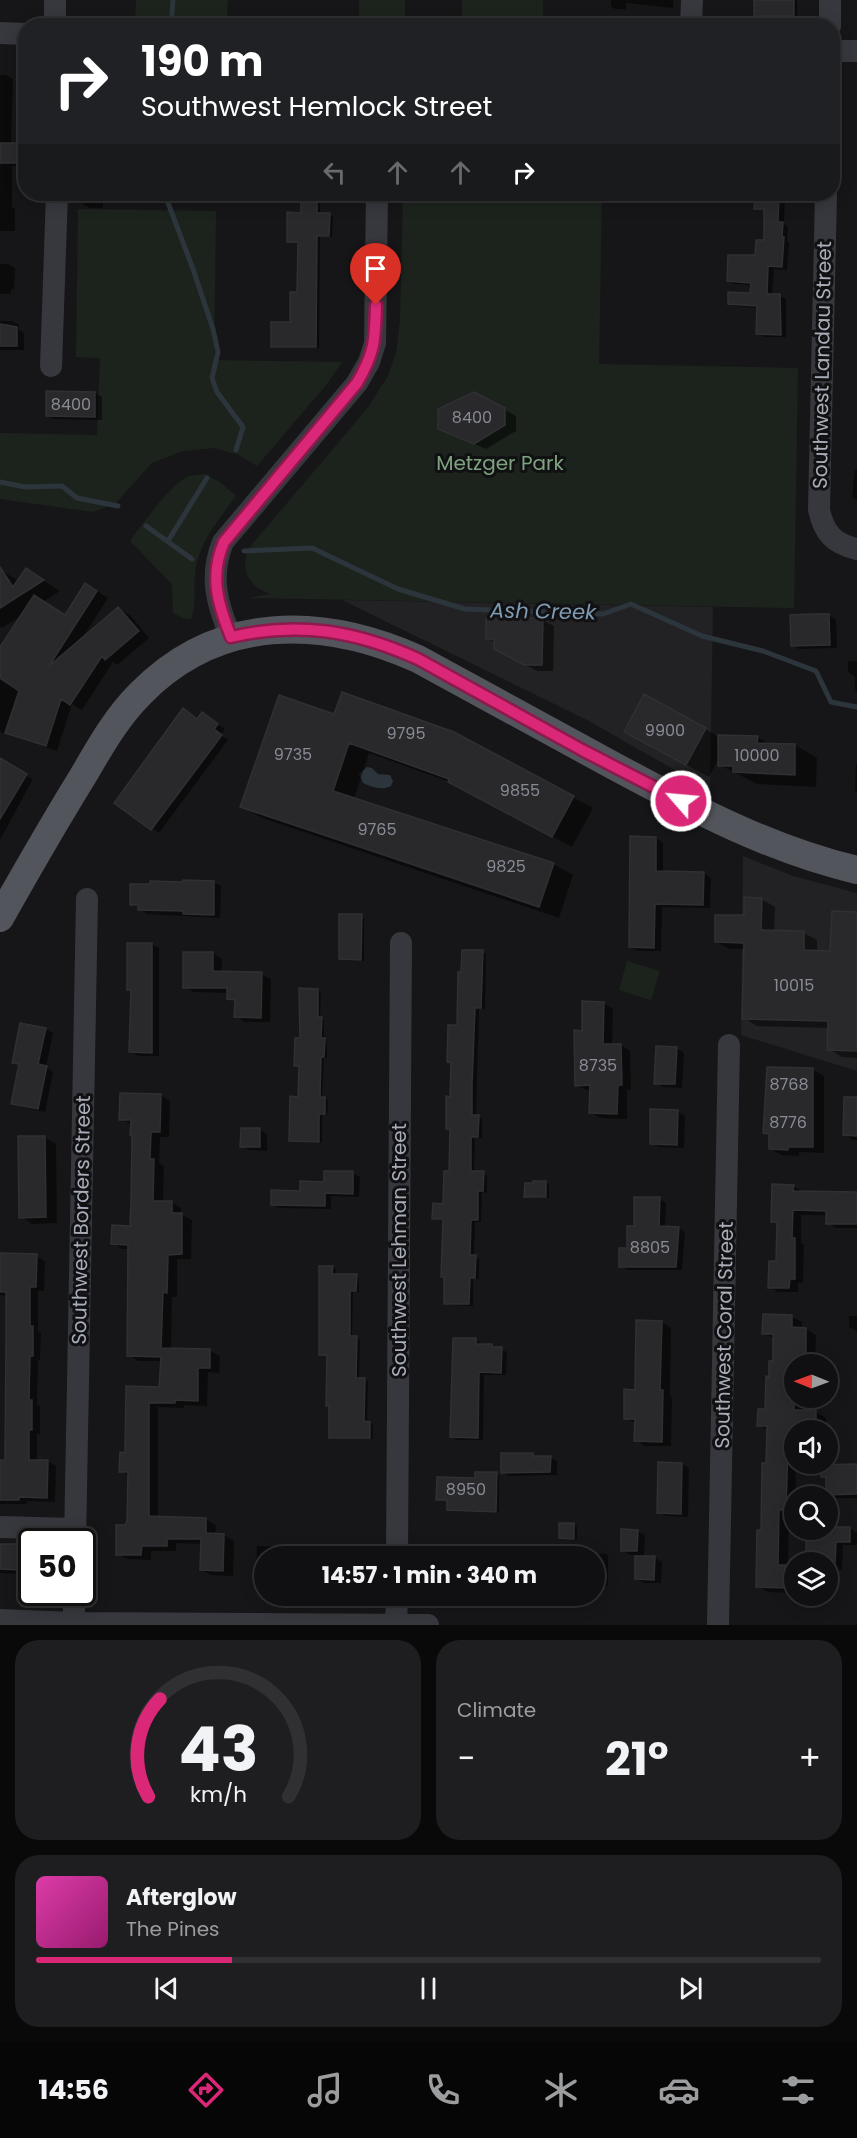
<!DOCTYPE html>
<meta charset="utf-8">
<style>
:root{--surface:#101012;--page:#1e1e20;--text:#f1f3f6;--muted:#9c9d9f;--line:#303032;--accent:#db2777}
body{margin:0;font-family:Poppins,sans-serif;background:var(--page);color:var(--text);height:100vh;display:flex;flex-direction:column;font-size:22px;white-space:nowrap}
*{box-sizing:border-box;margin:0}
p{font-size:20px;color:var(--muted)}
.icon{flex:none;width:33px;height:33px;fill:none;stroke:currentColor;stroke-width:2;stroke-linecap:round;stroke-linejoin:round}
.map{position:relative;height:1625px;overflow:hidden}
.panel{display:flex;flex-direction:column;gap:15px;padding:15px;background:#09090a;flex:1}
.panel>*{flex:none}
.guide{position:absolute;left:18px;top:18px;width:822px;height:183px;border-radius:24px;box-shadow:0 3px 15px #0003,0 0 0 2px var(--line);background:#202124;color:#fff;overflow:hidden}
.needle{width:39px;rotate:271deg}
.tools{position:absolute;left:784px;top:1354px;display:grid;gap:12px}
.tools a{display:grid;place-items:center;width:54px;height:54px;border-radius:50%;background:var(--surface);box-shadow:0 3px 15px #0003,0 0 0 2px var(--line);font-size:30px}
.speed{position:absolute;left:18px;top:1528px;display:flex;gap:12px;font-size:30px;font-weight:700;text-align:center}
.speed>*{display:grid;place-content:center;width:78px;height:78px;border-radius:50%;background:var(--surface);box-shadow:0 3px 15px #0003,0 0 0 2px var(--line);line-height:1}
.speed .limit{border:3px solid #111;border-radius:9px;background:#fff;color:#111}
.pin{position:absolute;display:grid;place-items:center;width:51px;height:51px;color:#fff;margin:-62px -26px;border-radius:50% 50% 50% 0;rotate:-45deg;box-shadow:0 0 6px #0007}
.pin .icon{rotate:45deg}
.me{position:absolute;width:66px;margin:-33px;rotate:297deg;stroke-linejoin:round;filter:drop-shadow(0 0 4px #0008)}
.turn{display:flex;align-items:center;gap:21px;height:126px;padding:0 24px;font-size:27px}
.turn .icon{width:78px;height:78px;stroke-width:2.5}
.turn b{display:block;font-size:42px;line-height:51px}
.lanes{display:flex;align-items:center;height:57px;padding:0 24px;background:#0003;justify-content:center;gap:30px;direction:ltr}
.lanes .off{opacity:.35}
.big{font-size:45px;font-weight:700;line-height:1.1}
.panel .card{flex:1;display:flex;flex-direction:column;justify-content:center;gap:9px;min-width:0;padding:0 21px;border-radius:24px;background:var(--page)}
.panel .dial{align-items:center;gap:0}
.dial svg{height:156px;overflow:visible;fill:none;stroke:var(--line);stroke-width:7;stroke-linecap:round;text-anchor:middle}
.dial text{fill:var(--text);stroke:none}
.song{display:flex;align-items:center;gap:18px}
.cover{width:72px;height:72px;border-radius:9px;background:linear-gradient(135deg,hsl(320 70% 55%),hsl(320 70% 35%))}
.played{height:6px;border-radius:3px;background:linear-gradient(90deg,var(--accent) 25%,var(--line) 25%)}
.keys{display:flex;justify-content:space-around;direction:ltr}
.heat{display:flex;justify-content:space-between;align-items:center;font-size:33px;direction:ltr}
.panel .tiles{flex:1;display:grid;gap:15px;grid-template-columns:1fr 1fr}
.card:last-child{grid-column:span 2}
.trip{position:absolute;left:254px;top:1546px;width:351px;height:60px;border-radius:30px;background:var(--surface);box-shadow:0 3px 15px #0003,0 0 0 2px var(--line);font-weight:700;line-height:60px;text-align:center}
.dock{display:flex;height:96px;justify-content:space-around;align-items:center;background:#060607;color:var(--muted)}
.dock .icon{width:42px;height:42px}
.dock .on{color:var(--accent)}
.dock b{font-size:27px;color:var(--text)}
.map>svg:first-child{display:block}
</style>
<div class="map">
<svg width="857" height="1625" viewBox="0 0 857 1625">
<rect width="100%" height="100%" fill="#161618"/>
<path fill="#222225" d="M342 600 713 607 710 790 587 720Z
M743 856 793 876 857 893V1071L741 1035Z"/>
<path fill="#1c231d" d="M136 0H228L227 21 135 22Z
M359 0H405V19L359 18Z
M462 0H543V22L462 20Z
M403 194H602L599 364 798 368 794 608 249 598 271 594C249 587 239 570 249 548L366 410 388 376 396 353 400 321Z
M78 209 216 211 214 360 342 362 327 384 257 466 239 455 214 448 183 451 152 463 115 504 93 512 0 499V433L97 435 100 358 76 357Z
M204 474 220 482 236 496C218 521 199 542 195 573 193 589 197 604 191 619H185L173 613 172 584 130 541C142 525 171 483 189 476 193 475 199 475 204 474Z
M627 961 660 971 651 1000 619 990Z"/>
<path fill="#2c353c" d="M367 767 372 768 378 774 390 775 393 781 391 786C381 791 372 787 363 783L359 774Z"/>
<path fill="#0007" d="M611 0H673V8L626 3V9H615L611 6Z
M755 0H797V18H760L755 15Z
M0 75H6L13 79 11 145H21L26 147V166H12V207L15 208V231H0Z
M82 194H103V208H90L82 203Z
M303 194H320V214L333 216 332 237H320L319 348H276L273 346 291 323 299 293 300 243 288 241 302 214Z
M757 194H785L784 224 788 227 787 241 789 242 787 270 774 269 772 295 780 296 786 299V337H764L758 333V308L735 306 729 303 752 294V285L734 284 728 280 756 256 765 242 766 211 756 208Z
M0 264H8L15 268 14 289H11V294H0Z
M0 321H12L19 325V330L24 333V350H0Z
M48 392 95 393 102 397V420L54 419 47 415Z
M504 409 516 416V431L486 449 439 428Z
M855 470H857V500L852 497Z
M2 571 19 581 43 580 60 591 43 602 70 620 97 591 108 598 81 640 119 609 130 615 149 638 117 665 113 662 82 710 72 704 57 751 0 732V649L22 615 2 628 0 627V572Z
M828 615 836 620 837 648 799 649 792 645Z
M542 620 554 626 553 671H537L507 655 496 643 487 638Z
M848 661 857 662V691L855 690V677L848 672Z
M335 716 453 733 593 808 572 847 455 784 369 753 354 799 553 864 573 875 559 918 262 818 242 807Z
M210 718 225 729 221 735 228 740 159 833 116 802 198 720Z
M705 729 719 737H757L771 745H795L817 758 816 787 757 784 720 765V756L709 777 648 744Z
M0 760 33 779 0 840Z
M856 764H857V793L855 792Z
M632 838H656L663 843V872L704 873 711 878 710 908 662 907 661 951H638L630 947Z
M213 882 221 886 220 918 147 914 132 904Z
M761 899 775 907 774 932 804 933 817 940V952H832L857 913V1058L842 1057 829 1049 830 1028 757 1026 744 1018 745 949H730L716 942 746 916Z
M361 916 364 918V961L343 960 340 958Z
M151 944 159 948V1056H138L131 1051 132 991 128 989Z
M482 952 486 954 485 1009H479L476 1116 482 1119V1138H475L474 1173H483L487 1175V1193L482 1192 481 1222H475L474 1256 479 1259V1279H473V1306L449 1305 445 1303 444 1221 434 1218 444 1205 451 1172 452 1131 447 1128 459 1026Z
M213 953 222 959V973L261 974 271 979 270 1022H245L236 1016V1003L229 998V993L194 992 184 987Z
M318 990 321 992 320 1018 324 1020V1040L327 1042V1058H324L322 1098 328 1100 327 1115H322V1143L294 1142 290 1141 300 1098V1067L296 1065 301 1040Z
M603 1003 613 1009 612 1045H621L630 1051 631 1090H627V1119L601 1118 591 1113 592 1090H586L576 1085 583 1032Z
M45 1029 53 1033 46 1067 53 1072 45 1112 20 1107 13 1103 20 1066 14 1062Z
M677 1048 684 1053 682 1088 663 1087 656 1083Z
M812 1069 824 1076V1153L799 1152V1156L782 1155 771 1149V1136L765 1133Z
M160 1095 170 1101 169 1137H160L159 1163 164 1166 163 1202H171L181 1208V1214L192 1220 191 1259H177V1297H172L171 1350 210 1351 220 1356 219 1373 208 1372 207 1406 184 1405V1408L158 1407V1518L206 1519 216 1525 215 1535H224L234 1541 233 1576 211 1575 202 1570V1544L176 1543V1551H151V1560L127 1559 117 1554 129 1521 130 1477 121 1471 126 1454 128 1387 161 1388 162 1361H138L129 1355 130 1249H122L113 1243 131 1227 133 1202 132 1125 121 1119Z
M857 1099V1140H853L845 1134Z
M677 1111 685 1116 684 1148 659 1147 651 1143Z
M242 1129 260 1130 267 1134V1151L249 1150 242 1146Z
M44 1137 56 1144 57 1223 32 1224 21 1217Z
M353 1173 360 1177 359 1197 331 1196V1209L279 1208 272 1204Z
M545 1182 549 1184V1198H529L526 1196Z
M793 1186 802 1191 857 1194V1228H836L828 1223V1215H801V1243L804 1244 803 1283H798V1292H778L769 1287 777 1263 778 1224 773 1221Z
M659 1199 666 1203 665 1228H679L685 1232 682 1270H627L621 1266 635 1228Z
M0 1255 36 1256 45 1261 44 1291H38V1331L41 1332 40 1360H38L37 1405 40 1406V1434H37V1461H48L56 1466 55 1502 27 1501V1504H0V1462H7V1296L0 1295Z
M332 1267 336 1269 335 1276H356L359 1278V1292H353L352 1337 360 1339 359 1379 368 1381 367 1423 373 1425V1439H333L330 1437 328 1356 320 1354Z
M849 1316H857V1331L849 1327Z
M792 1317 802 1322V1329H806L816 1335 815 1364 817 1365H795V1398H803V1412H816L826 1418V1431H795L796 1497 795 1515H789L788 1567 795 1571V1593L768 1592 758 1586 768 1464V1431L759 1425 767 1411 770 1378 774 1362V1339L764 1333Z
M662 1322 671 1328 670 1396 672 1397 671 1446H645L636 1440V1423L625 1418Z
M475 1340 481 1343V1345L492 1346 507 1352 506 1375H484L483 1440H457L451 1437Z
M533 1455 537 1457 550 1458 557 1461V1475L509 1476 502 1472Z
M682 1464 689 1468 688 1517 666 1516 658 1512Z
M857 1466V1498H835L827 1494V1480L822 1476Z
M496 1474 499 1476V1513L452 1511 449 1509V1501L438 1499 476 1480Z
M561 1524 577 1526V1540L561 1538Z
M849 1528 857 1533V1545H843L842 1570H828V1563H807L830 1536Z
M637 1531 645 1535 644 1557H654L662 1562 661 1583H644L636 1579 637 1555H630L622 1550Z
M21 1543H32V1567H27V1574L0 1573V1545L21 1546Z
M257 1546 312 1547 315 1549V1552L323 1554V1557H264V1582H259L256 1580Z
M528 1546 551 1547 555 1549 554 1557H502L528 1556Z
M352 1553H365L368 1557H352Z
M583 1553 605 1554 608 1555V1586L594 1585V1557H583Z"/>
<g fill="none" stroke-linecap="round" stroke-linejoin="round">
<path stroke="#2c353c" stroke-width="5" d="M171 26 173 0
M166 194 167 200 193 269 213 329 218 352 212 378 217 392 243 427 236 450
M0 482 25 487 62 486 77 498 118 506
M146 526 192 559
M168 541 207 478
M244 551 312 548 398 589 465 609 603 614 631 604 702 636 763 651 816 671 831 702 857 707"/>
</g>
<path fill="#29292c" stroke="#303034" stroke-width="1.5" d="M754 0H794V16H754Z
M0 143H22V163H0Z
M301 194H317V213H330L329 236H317L316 347H271V322H290V292H297L298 242H287V212L301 213Z
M755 194H779L778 222H783L782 237H784L782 267 768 266 767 294H780L781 335 756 334 757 306 728 304V292L750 293 751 283 727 281 728 255H755L756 240H764V209H754Z
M0 324 17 327V346H0Z
M46 391 95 392V417L46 416Z
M474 392 505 408V425L474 444 438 429V409Z
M0 567 13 587 26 568 44 580 0 608Z
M85 583 97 591 49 666 118 607 139 631 105 660 102 656 70 705 61 699 46 746 5 733 19 691 0 678V647L34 595 65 615Z
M813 614H829L830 645 791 646 790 615Z
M486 618H543L542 665H524L494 649V639H486Z
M342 692 454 732 574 796 552 837 448 782 449 779 349 743 333 791 554 863 539 907 240 807 279 695 334 714Z
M644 694 706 728 686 765 624 732Z
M183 708 197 719 202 712 218 724 214 729 222 735 151 830 114 803Z
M718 735 758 736 757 743 795 744V775L733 772V766H718Z
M0 758 27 774 0 819Z
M630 836 656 837V871L704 872 703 905 655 904 654 948 629 947Z
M183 880 214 881V915L183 914V911L138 910V905H130V884H150V881L183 882Z
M744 897 762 898 761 930 804 931V950L830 951 832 911 857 912V1051L827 1050 828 1021 742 1019 744 943 715 942V915H744Z
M339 914H362L361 960 339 959Z
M127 943H152V1053L129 1052 131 990H127Z
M462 950H483L481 1008H475L472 1084V1115H479L478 1137H471V1171H484L483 1191H478V1220H471L470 1255H476L475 1278H470L469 1304H444V1277H441L443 1219H432L433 1203 443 1204 444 1171H449L450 1129H446V1096L450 1097 451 1063 447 1062 448 1025H457L458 972H461Z
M183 952H213V971L262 972 261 1018 234 1017 235 1000 227 999V988H183Z
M299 988 318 989V1017H322L321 1038H325L324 1057H321L320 1097H325V1114H319V1142L289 1141 290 1096 298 1097 299 1066H294L295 1038H300Z
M582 1001 604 1002 603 1044H621L622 1085H618L617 1114 589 1113 590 1085 575 1086 574 1030 582 1031Z
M20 1023 46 1028 38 1064 47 1066 38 1109 11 1104 19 1064 12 1063Z
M656 1046 677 1047 675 1084H654Z
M767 1067 813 1068V1147H788V1150L769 1149V1134L763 1133Z
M120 1093 161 1094 160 1132H151L150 1159H154L153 1201H172V1213H182V1254L168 1255 167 1293 163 1292 161 1348 210 1349V1368H198V1401L175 1400V1403H149V1516L206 1518V1533L224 1534 223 1571 200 1570 201 1539H167V1546H142L141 1555H116V1525H125L127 1521 128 1472H119L120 1452 125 1453 126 1386 159 1387 161 1357 127 1356 128 1245 111 1244 112 1225 130 1226 131 1202 132 1135H130L131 1120H119Z
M844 1097H857V1136L843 1135Z
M650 1109 678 1110 677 1145 650 1144Z
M241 1128H260V1147H240Z
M18 1136H45L46 1217 19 1218Z
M324 1171H353V1194L325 1193V1206L271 1205V1190L300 1191V1181L324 1182Z
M533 1181H546V1197H524L525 1183H533Z
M772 1184 794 1185 793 1191 857 1192V1224H826V1211L793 1210 792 1238H795V1279H790L789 1288H768L769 1261H776L777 1222H771Z
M634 1197H660L659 1226 679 1227 676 1267H619V1248H627V1226H634Z
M0 1253 37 1254 36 1287H30V1326H33V1356H30L29 1400H32V1430H29V1460H48L47 1498 19 1497V1500H0V1460H5L6 1341V1292H0Z
M319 1266H333L332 1274H357L356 1291H350V1336H357L356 1378H365L364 1421 370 1422V1438H329V1406H326L327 1355H319Z
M763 1314 792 1315V1327L806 1328V1365H795L794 1410H816V1431H795V1443H788L786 1510H779L778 1565H788L787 1588 756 1587 757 1530H761L762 1463H766L767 1426H757L758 1409H765L766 1376 769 1377V1361H773V1334H762Z
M636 1320 662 1321 660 1390H663L662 1442 634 1441 635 1419H624V1389L635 1390Z
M453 1338H476V1344H492V1347H502L501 1373 479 1372 478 1438 450 1437Z
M501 1453H533V1456H551L550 1472 501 1473Z
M658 1462 682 1463 681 1514 657 1513Z
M857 1464V1494L826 1495V1477H821L820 1465Z
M475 1472H497L496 1512 447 1510V1500H436L437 1477 475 1478Z
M559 1523H574V1539L559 1538Z
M828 1527H850V1542H836L835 1563H806V1534H828Z
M621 1529 638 1530 637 1551H621Z
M0 1544H32V1563H20L19 1570 0 1569Z
M635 1556H655L654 1580 635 1579Z"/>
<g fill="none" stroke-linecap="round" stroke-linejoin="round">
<path stroke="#37383d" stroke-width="22" d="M55 26V0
M691 26 692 0
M830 26V0
M0 33 26 34
M832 51H857
M826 194 819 510C824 533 834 544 857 549
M51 366 57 194
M231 637C217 605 209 576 223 542L357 383 369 362 375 343 377 194
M0 1527 75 1529
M75 1542 87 899
M397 1557 401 943
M0 1620 74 1623 428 1625
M74 1625V1593
M396 1625 397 1596
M718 1625 729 1045"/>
<path stroke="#53555c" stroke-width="28" d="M0 918C27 870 54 823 83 776 100 747 116 718 140 694 218 614 322 616 418 659 484 695 549 731 614 766 692 808 771 850 857 870"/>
</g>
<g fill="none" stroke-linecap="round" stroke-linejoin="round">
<defs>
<path id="route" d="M376 305C375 341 375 352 357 383L224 542C209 576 218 605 231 637 299 621 356 631 418 659L582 750 681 801"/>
</defs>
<use href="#route" stroke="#8e194d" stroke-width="15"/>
<use href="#route" stroke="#db2777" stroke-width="10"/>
</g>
<g text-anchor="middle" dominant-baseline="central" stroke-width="6" stroke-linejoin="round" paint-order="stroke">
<g font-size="16" fill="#888b94">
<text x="71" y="404">8400</text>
<text x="472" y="417">8400</text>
<text x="665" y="730">9900</text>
<text x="406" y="733">9795</text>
<text x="293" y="754">9735</text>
<text x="757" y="755">10000</text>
<text x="520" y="790">9855</text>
<text x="377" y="829">9765</text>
<text x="506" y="866">9825</text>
<text x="794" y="985">10015</text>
<text x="598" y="1065">8735</text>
<text x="789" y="1084">8768</text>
<text x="788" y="1122">8776</text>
<text x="650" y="1247">8805</text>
<text x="466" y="1489">8950</text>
</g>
<g font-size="20" fill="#a8adb8" stroke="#111113">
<text transform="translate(822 365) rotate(-89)">Southwest Landau Street</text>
<text transform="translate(81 1220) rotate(-89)">Southwest Borders Street</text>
<text transform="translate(399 1250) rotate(-90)">Southwest Lehman Street</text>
<text transform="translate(724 1335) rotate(-89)">Southwest Coral Street</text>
</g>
<g font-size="20" fill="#7fa381" stroke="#111113">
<text x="500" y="463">Metzger Park</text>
</g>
<g font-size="21" font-style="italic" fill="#7f9bb3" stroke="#111113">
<text transform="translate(543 611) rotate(1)">Ash Creek</text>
</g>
</g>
</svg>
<div class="tools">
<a><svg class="needle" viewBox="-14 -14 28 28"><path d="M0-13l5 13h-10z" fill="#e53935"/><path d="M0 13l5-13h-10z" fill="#9c9d9f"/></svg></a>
<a><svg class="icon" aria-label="sound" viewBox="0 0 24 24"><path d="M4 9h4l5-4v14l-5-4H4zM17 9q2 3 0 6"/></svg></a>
<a><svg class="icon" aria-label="search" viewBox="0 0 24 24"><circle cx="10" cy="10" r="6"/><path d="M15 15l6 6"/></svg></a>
<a><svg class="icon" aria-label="layers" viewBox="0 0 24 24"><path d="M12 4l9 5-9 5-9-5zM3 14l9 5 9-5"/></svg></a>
</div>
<div class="speed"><div class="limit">50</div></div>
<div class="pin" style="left:376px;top:305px;background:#d93025"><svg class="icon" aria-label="arrive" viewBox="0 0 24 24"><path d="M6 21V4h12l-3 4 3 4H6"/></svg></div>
<svg class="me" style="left:681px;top:801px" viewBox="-20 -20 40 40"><circle r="17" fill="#db2777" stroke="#fff" stroke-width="3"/><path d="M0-11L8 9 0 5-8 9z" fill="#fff"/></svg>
<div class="trip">14:57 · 1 min · 340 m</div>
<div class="guide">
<div class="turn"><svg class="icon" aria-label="right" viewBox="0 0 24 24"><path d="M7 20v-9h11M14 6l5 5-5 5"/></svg><div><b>190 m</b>Southwest Hemlock Street</div></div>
<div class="lanes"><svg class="icon off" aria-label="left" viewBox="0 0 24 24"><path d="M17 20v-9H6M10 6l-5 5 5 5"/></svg><svg class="icon off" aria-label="ahead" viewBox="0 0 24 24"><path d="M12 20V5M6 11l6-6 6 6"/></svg><svg class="icon off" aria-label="ahead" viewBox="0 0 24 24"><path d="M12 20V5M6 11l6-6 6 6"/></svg><svg class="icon" aria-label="right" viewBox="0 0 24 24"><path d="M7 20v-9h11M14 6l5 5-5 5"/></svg></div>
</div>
</div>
<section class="panel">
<div class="tiles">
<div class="card dial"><svg viewBox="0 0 100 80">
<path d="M14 69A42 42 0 1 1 86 69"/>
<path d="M14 69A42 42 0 0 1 20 19" stroke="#db2777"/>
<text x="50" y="56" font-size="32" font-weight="700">43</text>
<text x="50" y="72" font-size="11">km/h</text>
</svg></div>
<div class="card"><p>Climate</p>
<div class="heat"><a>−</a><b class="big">21°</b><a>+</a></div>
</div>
<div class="card">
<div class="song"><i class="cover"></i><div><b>Afterglow</b><p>The Pines</p></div></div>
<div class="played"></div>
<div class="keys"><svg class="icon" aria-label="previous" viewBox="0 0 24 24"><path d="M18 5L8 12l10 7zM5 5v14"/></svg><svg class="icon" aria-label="pause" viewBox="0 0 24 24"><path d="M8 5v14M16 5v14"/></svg><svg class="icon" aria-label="next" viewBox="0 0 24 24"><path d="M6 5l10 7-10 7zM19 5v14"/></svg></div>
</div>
</div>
</section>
<nav class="dock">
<b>14:56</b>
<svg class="icon on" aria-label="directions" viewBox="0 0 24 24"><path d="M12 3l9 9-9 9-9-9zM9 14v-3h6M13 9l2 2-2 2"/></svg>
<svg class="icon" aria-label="music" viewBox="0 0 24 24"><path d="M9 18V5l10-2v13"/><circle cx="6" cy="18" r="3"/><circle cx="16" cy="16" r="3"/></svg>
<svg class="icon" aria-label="phone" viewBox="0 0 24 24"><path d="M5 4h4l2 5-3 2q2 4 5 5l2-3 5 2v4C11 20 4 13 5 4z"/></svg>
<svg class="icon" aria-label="climate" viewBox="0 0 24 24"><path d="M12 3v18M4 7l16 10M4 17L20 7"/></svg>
<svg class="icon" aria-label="car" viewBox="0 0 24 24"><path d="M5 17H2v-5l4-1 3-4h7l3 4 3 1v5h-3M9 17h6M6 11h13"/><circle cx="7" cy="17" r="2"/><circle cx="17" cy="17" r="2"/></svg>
<svg class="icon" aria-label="filters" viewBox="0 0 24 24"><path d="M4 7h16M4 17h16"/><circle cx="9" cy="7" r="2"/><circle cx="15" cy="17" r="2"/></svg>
</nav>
